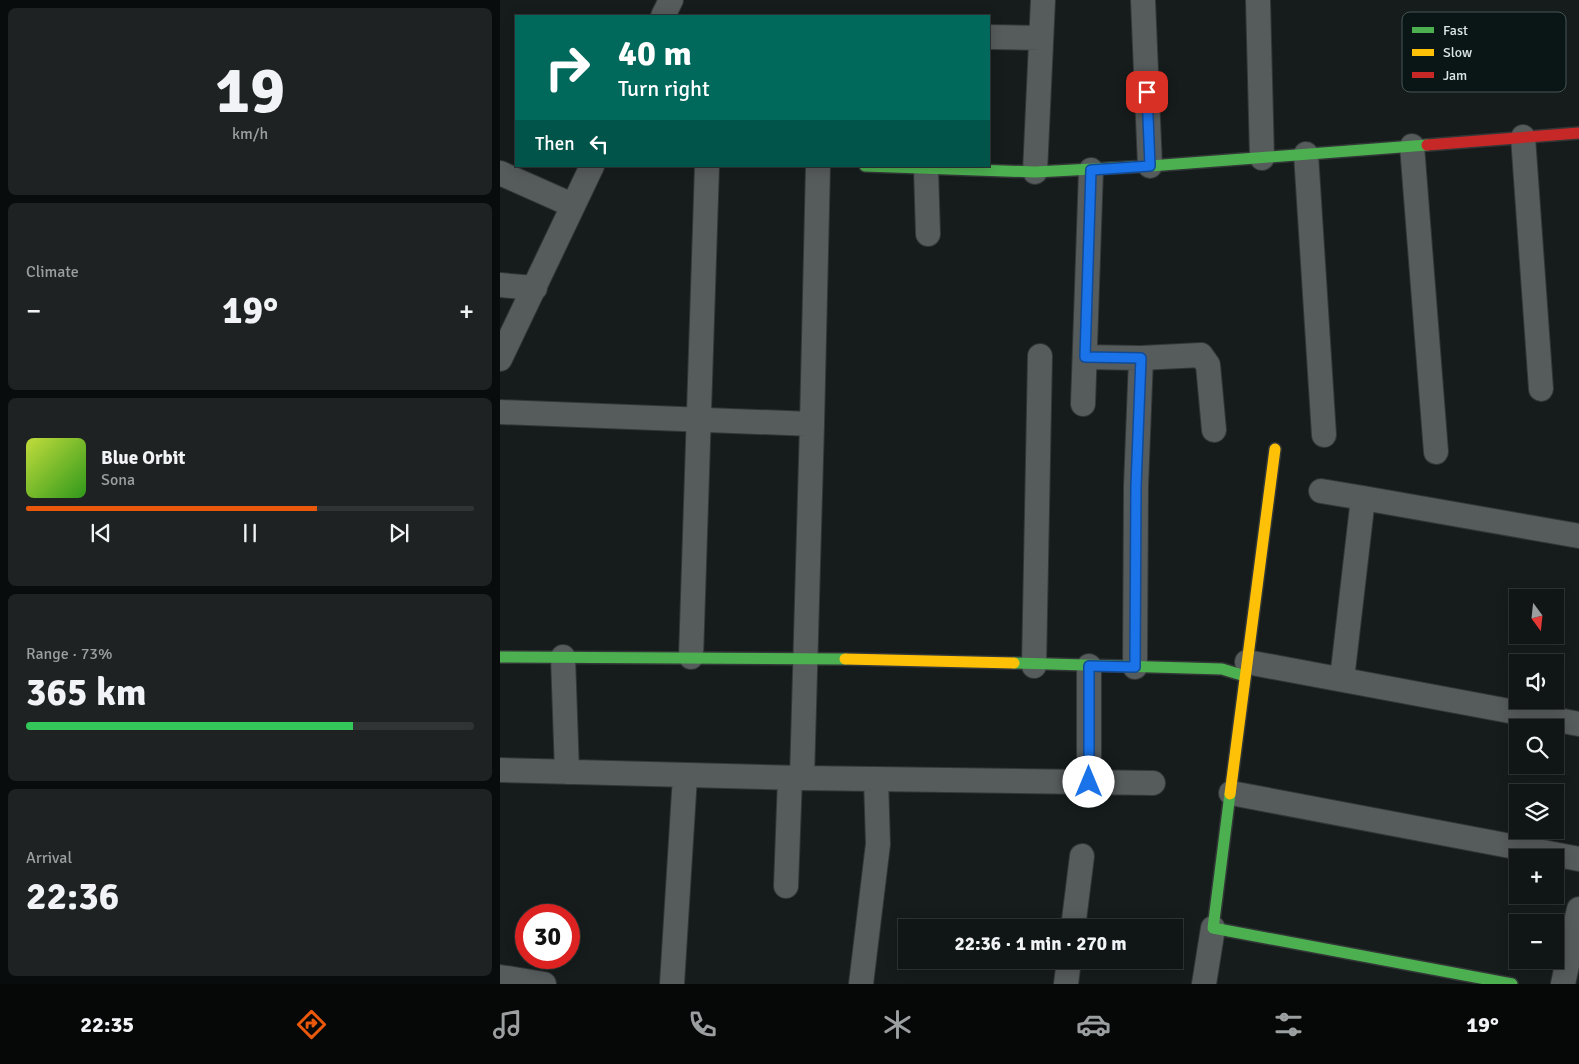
<!DOCTYPE html>
<meta charset="utf-8">
<style>
:root{--surface:#101515;--page:#1e2222;--text:#f1f3f6;--muted:#9c9fa0;--line:#303434;--accent:#ea580c}
body{margin:0;font-family:Signika,sans-serif;background:var(--page);color:var(--text);height:100vh;display:flex;flex-direction:column;font-size:19px;white-space:nowrap}
*{box-sizing:border-box;margin:0}
p{font-size:16px;color:var(--muted)}
.icon{flex:none;width:28px;height:28px;fill:none;stroke:currentColor;stroke-width:2;stroke-linecap:round;stroke-linejoin:round}
.map{position:relative;flex:1;overflow:hidden}
.side{display:flex;flex-direction:column;gap:8px;padding:8px;background:#090c0c;width:500px}
.side>*{flex:none}
.guide{position:absolute;left:15px;top:15px;width:475px;height:152px;border-radius:0px;box-shadow:0 2px 12px #0003,0 0 0 1px var(--line);background:#00695c;color:#fff;overflow:hidden}
.needle{width:32px;rotate:165deg}
.fabs{position:absolute;left:1009px;top:589px;display:grid;gap:10px}
.fabs a{display:grid;place-items:center;width:55px;height:55px;border-radius:0px;background:var(--surface);box-shadow:0 2px 12px #0003,0 0 0 1px var(--line);font-size:25px}
.speed{position:absolute;left:15px;top:904px;display:flex;gap:10px;font-size:25px;font-weight:700;text-align:center}
.speed>*{display:grid;place-content:center;width:65px;height:65px;border-radius:50%;background:var(--surface);box-shadow:0 2px 12px #0003,0 0 0 1px var(--line);line-height:1}
.speed .limit{border:8px solid #d22;background:#fff;color:#111}
.pin{position:absolute;display:grid;place-items:center;width:42px;height:42px;color:#fff;margin:-21px;border-radius:10px;box-shadow:0 2px 8px #0006}
.me{position:absolute;width:55px;margin:-28px;rotate:0deg;stroke-linejoin:round;filter:drop-shadow(0 0 4px #0008)}
.turn{display:flex;align-items:center;gap:18px;height:105px;padding:0 20px;font-size:22px}
.turn .icon{width:65px;height:65px;stroke-width:2.5}
.turn b{display:block;font-size:35px;line-height:42px}
.then{display:flex;align-items:center;height:48px;padding:0 20px;background:#0003;gap:10px;font-size:19px}
.big{font-size:38px;font-weight:700;line-height:1.1}
.side .widget{flex:1;display:flex;flex-direction:column;justify-content:center;gap:8px;min-width:0;padding:0 18px;border-radius:8px;background:var(--page)}
.side .dial{align-items:center;gap:0}
.dial b{font-size:65px;line-height:1}
.song{display:flex;align-items:center;gap:15px}
.cover{width:60px;height:60px;border-radius:8px;background:linear-gradient(135deg,hsl(70 70% 55%),hsl(110 70% 35%))}
.played{height:5px;border-radius:2px;background:linear-gradient(90deg,var(--accent) 65%,var(--line) 65%)}
.keys{display:flex;justify-content:space-around;direction:ltr}
.heat{display:flex;justify-content:space-between;align-items:center;font-size:28px;direction:ltr}
.charge{height:8px;border-radius:4px;background:linear-gradient(90deg,#34c759 73%,var(--line) 0)}
.trip{position:absolute;left:398px;top:919px;width:285px;height:50px;border-radius:0px;background:var(--surface);box-shadow:0 2px 12px #0003,0 0 0 1px var(--line);font-weight:700;line-height:50px;text-align:center}
.tabs{display:flex;height:80px;justify-content:space-around;align-items:center;background:#060808;color:var(--muted)}
.tabs .icon{width:35px;height:35px}
.tabs .selected{color:var(--accent)}
.tabs b{font-size:22px;color:var(--text)}
main{display:flex;flex:1;min-height:0}
.map>svg:first-child{display:block}
</style>
<main>
<section class="side">
<div class="widget dial"><b>19</b><p>km/h</p></div>
<div class="widget"><p>Climate</p>
<div class="heat"><a>−</a><b class="big">19°</b><a>+</a></div>
</div>
<div class="widget">
<div class="song"><i class="cover"></i><div><b>Blue Orbit</b><p>Sona</p></div></div>
<div class="played"></div>
<div class="keys"><svg class="icon" aria-label="previous" viewBox="0 0 24 24"><path d="M18 5L8 12l10 7zM5 5v14"/></svg><svg class="icon" aria-label="pause" viewBox="0 0 24 24"><path d="M8 5v14M16 5v14"/></svg><svg class="icon" aria-label="next" viewBox="0 0 24 24"><path d="M6 5l10 7-10 7zM19 5v14"/></svg></div>
</div>
<div class="widget"><p>Range · 73%</p><b class="big">365 km</b><div class="charge"></div></div>
<div class="widget"><p>Arrival</p><b class="big">22:36</b></div>
</section>
<div class="map">
<svg width="1079" height="984" viewBox="0 0 1079 984">
<rect width="100%" height="100%" fill="#161c1c"/>
<g fill="none" stroke-linecap="round" stroke-linejoin="round">
<defs>
<path id="street" d="M643 0 650 166
M758 0 762 158
M163 16 171 0
M489 37 541 38
M1023 137 1041 389
M912 146 936 452
M806 154 824 435
M426 169 428 234
M535 172 543 0
M0 173 72 205
M0 285 35 288
M585 357 641 358 636 486 635 667
M641 358 701 355 708 365 714 430
M0 359 92 166
M583 404 591 170
M0 412 312 424 318 166
M821 491 863 498
M63 657 67 772
M191 657 207 166
M747 662 1079 724
M534 666 540 356
M589 666V782
M842 679 863 498 1079 536
M0 770 302 778 312 424
M302 778 653 783
M731 793 1079 859
M286 886 290 778
M573 928 582 856
M0 977 44 984
M172 984 185 776
M361 984 378 844 376 779
M566 984 569 960
M704 984 713 928
M1063 984 1079 909"/>
<path id="fast" d="M365 166 535 172 650 166 927 145
M0 657 345 659
M514 663 722 669 745 676
M730 794 713 928 1012 984"/>
<path id="slow" d="M345 659 514 663
M730 794 775 449"/>
<path id="jam" d="M927 145 1079 133"/>
</defs>
<use href="#street" stroke="#323636" stroke-width="26"/>
<use href="#fast" stroke="#323636" stroke-width="14"/>
<use href="#slow" stroke="#323636" stroke-width="14"/>
<use href="#jam" stroke="#323636" stroke-width="14"/>
<use href="#street" stroke="#565b5b" stroke-width="24"/>
<use href="#fast" stroke="#4caf50" stroke-width="11"/>
<use href="#slow" stroke="#ffc107" stroke-width="11"/>
<use href="#jam" stroke="#c62828" stroke-width="11"/>
</g>
<g fill="none" stroke-linecap="round" stroke-linejoin="round">
<defs>
<path id="route" d="M589 782V666L635 667 636 486 641 358 585 357 591 170 650 166 647 92"/>
</defs>
<use href="#route" stroke="#114b97" stroke-width="12"/>
<use href="#route" stroke="#1a73e8" stroke-width="9"/>
</g>
<rect x="902" y="12" width="164" height="80" rx="8" fill="#0a1616" stroke="#495454" stroke-width="1"/>
<rect x="912" y="27" width="22" height="6" fill="#4caf50"/>
<rect x="912" y="49" width="22" height="7" fill="#ffc107"/>
<rect x="912" y="72" width="22" height="6" fill="#c62828"/>
<g font-size="14" fill="#dde5e5">
<text x="943" y="35">Fast</text>
<text x="943" y="57">Slow</text>
<text x="943" y="80">Jam</text>
</g>
</svg>
<div class="fabs">
<a><svg class="needle" viewBox="-14 -14 28 28"><path d="M0-13l5 13h-10z" fill="#e53935"/><path d="M0 13l5-13h-10z" fill="#9c9fa0"/></svg></a>
<a><svg class="icon" aria-label="sound" viewBox="0 0 24 24"><path d="M4 9h4l5-4v14l-5-4H4zM17 9q2 3 0 6"/></svg></a>
<a><svg class="icon" aria-label="search" viewBox="0 0 24 24"><circle cx="10" cy="10" r="6"/><path d="M15 15l6 6"/></svg></a>
<a><svg class="icon" aria-label="layers" viewBox="0 0 24 24"><path d="M12 4l9 5-9 5-9-5zM3 14l9 5 9-5"/></svg></a>
<a>+</a>
<a>−</a>
</div>
<div class="speed"><div class="limit">30</div></div>
<div class="pin" style="left:647px;top:92px;background:#d93025"><svg class="icon" aria-label="arrive" viewBox="0 0 24 24"><path d="M6 21V4h12l-3 4 3 4H6"/></svg></div>
<svg class="me" style="left:589px;top:782px" viewBox="-20 -20 40 40"><circle r="19" fill="#fff"/><path d="M0-13L10 11 0 6-10 11z" fill="#1a73e8"/></svg>
<div class="trip">22:36 · 1 min · 270 m</div>
<div class="guide">
<div class="turn"><svg class="icon" aria-label="right" viewBox="0 0 24 24"><path d="M7 20v-9h11M14 6l5 5-5 5"/></svg><div><b>40 m</b>Turn right</div></div>
<div class="then">Then<svg class="icon" aria-label="left" viewBox="0 0 24 24"><path d="M17 20v-9H6M10 6l-5 5 5 5"/></svg></div>
</div>
</div>
</main>
<nav class="tabs">
<b>22:35</b>
<svg class="icon selected" aria-label="directions" viewBox="0 0 24 24"><path d="M12 3l9 9-9 9-9-9zM9 14v-3h6M13 9l2 2-2 2"/></svg>
<svg class="icon" aria-label="music" viewBox="0 0 24 24"><path d="M9 18V5l10-2v13"/><circle cx="6" cy="18" r="3"/><circle cx="16" cy="16" r="3"/></svg>
<svg class="icon" aria-label="phone" viewBox="0 0 24 24"><path d="M5 4h4l2 5-3 2q2 4 5 5l2-3 5 2v4C11 20 4 13 5 4z"/></svg>
<svg class="icon" aria-label="climate" viewBox="0 0 24 24"><path d="M12 3v18M4 7l16 10M4 17L20 7"/></svg>
<svg class="icon" aria-label="car" viewBox="0 0 24 24"><path d="M5 17H2v-5l4-1 3-4h7l3 4 3 1v5h-3M9 17h6M6 11h13"/><circle cx="7" cy="17" r="2"/><circle cx="17" cy="17" r="2"/></svg>
<svg class="icon" aria-label="filters" viewBox="0 0 24 24"><path d="M4 7h16M4 17h16"/><circle cx="9" cy="7" r="2"/><circle cx="15" cy="17" r="2"/></svg>
<b>19°</b>
</nav>
